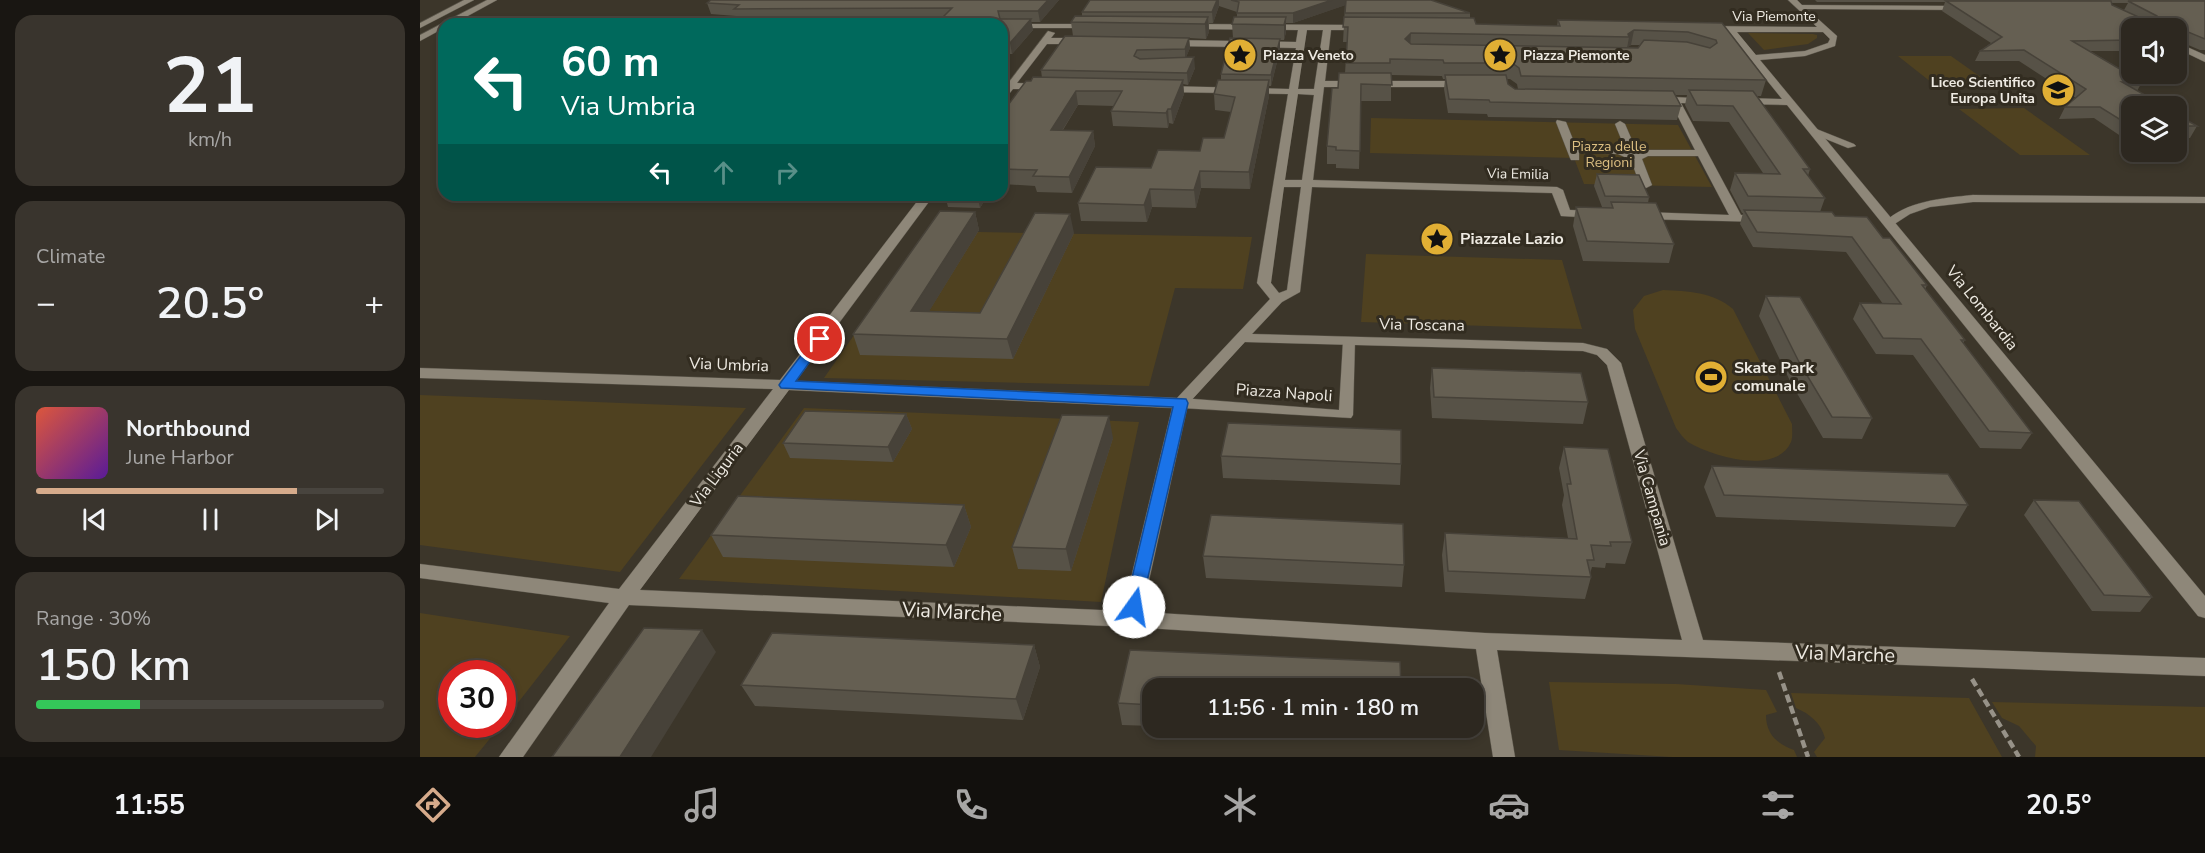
<!DOCTYPE html>
<meta charset="utf-8">
<style>
:root{--surface:#2d2820;--page:#39342d;--text:#f1f3f6;--muted:#a7a6a5;--line:#48443e;--accent:#d6ab8b}
body{margin:0;font-family:"Nunito Sans",sans-serif;background:var(--page);color:var(--text);height:100vh;display:flex;flex-direction:column;font-size:22px;white-space:nowrap}
*{box-sizing:border-box;margin:0}
p{font-size:20px;color:var(--muted)}
.icon{flex:none;width:33px;height:33px;fill:none;stroke:currentColor;stroke-width:2;stroke-linecap:round;stroke-linejoin:round}
.map{position:relative;flex:1;overflow:hidden}
.drawer{display:flex;flex-direction:column;gap:15px;padding:15px;background:#191612;width:420px}
.drawer>*{flex:none}
.top-card{position:absolute;left:18px;top:18px;width:570px;height:183px;border-radius:18px;box-shadow:0 3px 9px #0003,0 0 0 2px var(--line);background:#00695c;color:#fff;overflow:hidden}
.tools{position:absolute;left:1701px;top:18px;display:grid;gap:12px}
.tools a{display:grid;place-items:center;width:66px;height:66px;border-radius:12px;background:var(--surface);box-shadow:0 3px 9px #0003,0 0 0 2px var(--line);font-size:30px}
.speed{position:absolute;left:18px;top:660px;display:flex;gap:12px;font-size:30px;font-weight:700;text-align:center}
.speed>*{display:grid;place-content:center;width:78px;height:78px;border-radius:50%;background:var(--surface);box-shadow:0 3px 9px #0003,0 0 0 2px var(--line);line-height:1}
.speed .limit{border:9px solid #d22;background:#fff;color:#111}
.pin{position:absolute;display:grid;place-items:center;width:51px;height:51px;color:#fff;margin:-26px;border:3px solid #fff;border-radius:50%;box-shadow:0 2px 6px #0007}
.me{position:absolute;width:66px;margin:-33px;rotate:13deg;stroke-linejoin:round;filter:drop-shadow(0 0 4px #0008)}
.turn{display:flex;align-items:center;gap:21px;height:126px;padding:0 24px;font-size:27px}
.turn .icon{width:78px;height:78px;stroke-width:2.5}
.turn b{display:block;font-size:42px;line-height:51px}
.lanes{display:flex;align-items:center;height:57px;padding:0 24px;background:#0003;justify-content:center;gap:30px;direction:ltr}
.lanes .off{opacity:.35}
.big{font-size:45px;font-weight:600;line-height:1.1}
.drawer .tile{flex:1;display:flex;flex-direction:column;justify-content:center;gap:9px;min-width:0;padding:0 21px;border-radius:18px;background:var(--page)}
.drawer .dial{align-items:center;gap:0}
.dial b{font-size:78px;line-height:1}
.song{display:flex;align-items:center;gap:18px}
.cover{width:72px;height:72px;border-radius:9px;background:linear-gradient(135deg,hsl(10 70% 55%),hsl(270 70% 35%))}
.played{height:6px;border-radius:3px;background:linear-gradient(90deg,var(--accent) 75%,var(--line) 75%)}
.keys{display:flex;justify-content:space-around;direction:ltr}
.heat{display:flex;justify-content:space-between;align-items:center;font-size:33px;direction:ltr}
.charge{height:9px;border-radius:4px;background:linear-gradient(90deg,#34c759 30%,var(--line) 0)}
.trip{position:absolute;left:722px;top:678px;width:342px;height:60px;border-radius:18px;background:var(--surface);box-shadow:0 3px 9px #0003,0 0 0 2px var(--line);font-weight:600;line-height:60px;text-align:center}
.tab-bar{display:flex;height:96px;justify-content:space-around;align-items:center;background:#12100d;color:var(--muted)}
.tab-bar .icon{width:42px;height:42px}
.tab-bar .active{color:var(--accent)}
.tab-bar b{font-size:27px;color:var(--text)}
main{display:flex;flex:1;min-height:0}
.map>svg:first-child{display:block}
</style>
<main>
<section class="drawer">
<div class="tile dial"><b>21</b><p>km/h</p></div>
<div class="tile"><p>Climate</p>
<div class="heat"><a>−</a><b class="big">20.5°</b><a>+</a></div>
</div>
<div class="tile">
<div class="song"><i class="cover"></i><div><b>Northbound</b><p>June Harbor</p></div></div>
<div class="played"></div>
<div class="keys"><svg class="icon" aria-label="previous" viewBox="0 0 24 24"><path d="M18 5L8 12l10 7zM5 5v14"/></svg><svg class="icon" aria-label="pause" viewBox="0 0 24 24"><path d="M8 5v14M16 5v14"/></svg><svg class="icon" aria-label="next" viewBox="0 0 24 24"><path d="M6 5l10 7-10 7zM19 5v14"/></svg></div>
</div>
<div class="tile"><p>Range · 30%</p><b class="big">150 km</b><div class="charge"></div></div>
</section>
<div class="map">
<svg width="1785" height="757" viewBox="0 0 1785 757">
<rect width="100%" height="100%" fill="#3c362a"/>
<path fill="#4f4120" d="M1328 33 1393 34 1397 35V38L1388 44 1344 50Z
M1478 56H1531L1572 85 1516 86Z
M1604 108 1670 155H1600L1539 109Z
M951 118 1258 125 1292 187 1164 184 1154 158 950 153Z
M507 231 832 237 823 289 755 288 729 386 404 378Z
M946 254 1142 260 1162 329 941 322Z
M1243 290C1268 291 1293 292 1313 309L1372 424C1372 429 1373 437 1371 442 1356 476 1291 456 1268 442 1263 438 1260 433 1256 428L1215 329 1213 310 1224 296Z
M0 395 326 408 200 572 0 545Z
M384 408 719 422 681 602 259 579Z
M0 613 150 636 83 722 82 674H32V724L81 725 55 757H0Z
M1129 682 1256 684 1346 690 1357 712 1346 715C1346 734 1357 744 1374 750L1377 757H1252L1139 750Z
M1371 693 1549 698 1582 757H1397L1394 752 1405 738C1401 723 1390 714 1376 708Z
M1572 702 1785 707V757H1615L1616 746 1599 726 1582 718Z"/>
<g fill="none" stroke-linecap="round" stroke-linejoin="round">
<defs>
<path id="lane" d="M1394 128 1434 144 1436 146 1428 148 1391 133 1389 131Z
M1553 195 1785 197V203L1553 202 1510 207 1490 214 1473 225H1465L1464 223C1485 201 1523 198 1553 195Z
M929 337 935 341 933 415 931 418 761 408 754 403 761 398 919 410 923 341Z"/>
<path id="street" d="M1368 0H1377L1382 5 1542 6 1546 8 1542 10 1387 9 1417 36 1415 46 1385 56 1340 60 1785 596V618L1778 616 1367 105 1323 104 1318 101 1323 98 1362 99 1308 32H1286L1282 29 1286 26 1397 27ZM1317 32H1403L1410 39 1408 43 1385 51 1336 55Z
M580 24H671L675 26 671 28H582V24Z
M770 24 944 25 947 26V30H911L905 81H1045L1050 84 1045 87H904L893 180 1137 187 1143 190 1150 210 1180 211 1182 214 1176 218 1141 216 1132 193 892 187 880 292 862 302 832 334 1163 343 1187 349 1201 363 1283 640 1785 658V676L1077 650 1095 757H1073L1056 649 711 627 209 605 103 757H79L189 603 0 578V564L199 589 353 389 0 378V368L360 380 502 195H514L376 381 757 398 850 299 837 283 868 94 744 92 739 89 744 86 869 89 876 48 751 46 747 43 751 40 876 42 878 30 767 29V25ZM887 30H903L894 89H878ZM878 94 894 95 882 180H865ZM864 187H881L867 290 859 293 851 283ZM825 342 1163 351 1177 355 1187 365 1262 640 1065 633 722 612 768 404ZM369 390 752 408 703 611 220 590Z
M628 31 635 33 631 38H661L665 41 661 44H627L597 83 621 84 626 87 624 89H593L585 99 582 100V91Z
M1756 42 1785 55V62L1756 48Z
M1254 97 1290 99V103L1287 104 1261 103 1321 215 1344 216V222L1219 219V213L1223 212 1309 215 1278 156H1228L1222 159 1232 185 1226 188 1220 185 1211 160 1198 154 1159 153V160H1151L1150 158 1136 122 1137 120 1146 122 1156 147 1199 148 1204 146 1195 124 1200 121 1205 124 1214 145 1227 150H1275L1251 103H1239L1234 100 1239 97Z"/>
<path id="secondary" d="M44 0H54L0 28V23Z
M67 0H77L33 24H24V28L0 41V35Z"/>
</defs>
<use href="#lane" stroke="#585348" stroke-width="1"/>
<use href="#street" stroke="#585348" stroke-width="1"/>
<use href="#secondary" stroke="#585348" stroke-width="1"/>
<path stroke="#979288" stroke-width="4.5" stroke-dasharray="8 4" stroke-linecap="butt" d="M1359 672 1388 757
M1552 679 1599 757"/>
<use href="#lane" fill="#8e8779" fill-rule="evenodd"/>
<use href="#street" fill="#8e8779" fill-rule="evenodd"/>
<use href="#secondary" fill="#8e8779" fill-rule="evenodd"/>
</g>
<path fill="#575247" fill-rule="evenodd" d="M291 0H639L620 22H611L613 30 592 54H589L582 24 521 19 318 20 316 16 291 14 287 3Z
M670 0H1011L1050 13V18L1056 24 1137 26 1138 20 1302 23 1346 80 1341 96H1337L1390 169 1388 176 1405 198 1400 212 1415 216 1463 238 1507 285 1505 290 1545 340 1543 343 1612 433 1601 449 1560 448 1493 355 1456 354 1433 319 1440 303 1463 304 1426 252 1333 247 1320 224 1323 213H1322L1310 190 1315 173H1343L1309 122 1273 121 1265 105 1267 95H1255L1261 106 1257 120 1068 117 1067 114 1028 113 1024 89 1025 79H1023L1022 76 971 75V101H941L939 169 916 168V164H907V146L918 88 925 73 927 42H923L925 5 873 23H866V32L864 40H860V50L851 86H849V96L830 189 781 188 776 208 732 207 727 222 661 221 658 203 731 168 780 151 804 138 811 112 795 110 794 94 801 80V74L813 38 812 24 817 17V12L799 6 793 23H789V32L786 39 769 38 770 48 766 57 775 68 768 85 763 84 764 94 753 124 749 123 748 128 693 126 691 111 694 106 658 105 643 130 673 131 675 146 652 193 617 192 615 186 582 184V113L611 81 622 78 621 70 653 36 651 22 662 16V12ZM1211 45H1220L1218 48 1207 47ZM1087 79H1090L1097 84 1098 89H1095L1088 84Z
M1395 0H1785V50H1780L1761 42 1756 50V28H1712V51H1670L1722 82 1717 91 1712 106V139H1705L1674 118 1639 119 1645 107 1656 98 1599 61H1555L1560 51 1571 43 1522 11 1525 2H1397ZM1691 3H1708L1704 10 1692 5Z
M1756 114 1777 126 1770 138H1756Z
M1177 174 1229 197 1228 203 1254 244 1249 263 1163 261 1153 226 1156 207H1182L1174 186Z
M525 195H568L560 208 528 207Z
M555 212 559 230 509 311 560 313 654 233 593 359 440 355 433 334Z
M1346 296 1452 418 1442 439 1403 438 1371 383 1339 316Z
M1012 368 1168 402 1163 424 1012 418 1010 388Z
M486 414 492 429 473 462 370 458 363 443Z
M693 438 651 571 598 569 592 547Z
M1144 447 1212 542 1205 564 1186 563 1185 568 1172 567 1170 574 1171 577 1165 599 1025 592 1022 555 1025 533 1148 538 1142 505 1144 495 1139 468Z
M801 456 981 464 980 485 803 478Z
M1292 466 1548 505 1535 527 1296 517 1284 487Z
M1614 500 1732 597 1720 612 1672 611 1604 515Z
M544 505 551 527 534 567 303 557 291 535Z
M783 556 984 565 982 587 786 578Z
M614 645 620 667 603 720 335 706 321 685Z
M732 688V726L702 725 698 703Z
M758 728H981L979 739Z"/>
<path fill="#474239" d="M628 0H639L620 22 618 11Z
M797 0H799V6L793 23 792 12Z
M912 0H926V5L873 23V13Z
M788 17 789 32 786 39 785 24Z
M866 17V32L864 40V25Z
M611 19 613 30 592 54 590 43Z
M1214 30 1211 45 1207 48 1209 37 1208 34Z
M991 33 990 49 985 39Z
M769 38 770 48 765 60V49Z
M860 39V50L851 86V75Z
M587 43 589 54 582 63V48Z
M774 57 775 68 768 85 767 73Z
M763 80 764 94 753 124 751 109Z
M849 80V96L830 189 829 172Z
M656 91 658 105 633 145 631 130Z
M748 109 749 123 748 128 746 113Z
M673 131 675 146 652 193 649 177Z
M780 171 781 188 776 208 774 190Z
M730 189 732 207 727 222 724 205Z
M557 195H568L560 208Z
M555 212 559 230 497 331 491 311Z
M650 214 654 233 593 359 587 339Z
M486 414 492 429 473 462 468 447Z
M689 416 693 438 651 571 646 549Z
M544 505 551 527 534 567 526 545Z
M282 630 296 652 231 757H200Z
M614 645 620 667 603 720 596 699Z"/>
<path fill="#655f52" stroke="#474239" stroke-width="1.5" fill-rule="evenodd" d="M291 0H628L618 11H578L580 19H611L590 43H587L582 48V24H516L532 8 314 9 319 5 287 3Z
M670 0H797L792 12H662Z
M811 0H912L873 13H817L819 2Z
M926 0H1011L1050 13H925Z
M1526 1H1691L1692 5 1725 20H1736L1737 16 1708 1H1785V39L1761 29 1760 37 1762 40H1756V28H1712V40L1652 41 1722 82H1702L1744 106H1712V127L1680 107H1645L1666 89 1604 50 1560 51 1582 37Z
M655 16 788 17 785 24 651 22Z
M814 17H866L864 25 812 24Z
M924 17 1054 18 1056 24 1140 26 1138 20 1302 23 1346 80 1101 76 1099 68 1092 63H1024L1023 60 970 59V63H926L928 27H923ZM1214 30 1268 32 1296 40 1297 43 1290 48 1267 42 1224 40 1218 48 991 44 985 39 991 33 1209 37 1208 34Z
M645 36 769 38 765 49 717 50 714 56 720 59 774 57 767 73 621 70Z
M810 38 860 39 851 75 801 74Z
M919 73H971L972 85 941 84 940 151 916 150V147L907 146 912 88H918Z
M1025 75H1086L1088 84 1095 89 1253 91 1261 106 1070 102 1069 100 1029 99Z
M613 77 763 80 751 109H748L746 113 691 111 702 91H656L631 130 673 131 649 177 613 176 617 170 582 169V113L606 81H611Z
M798 80H849L829 172 780 171 774 190 730 189 724 205 658 203 676 167 731 168 738 150 780 151 783 138H804L815 97 794 94Z
M1269 90 1333 91 1390 169H1383L1405 198 1328 196 1315 173 1360 174 1313 106 1277 105Z
M1756 114 1777 126H1756Z
M1177 174 1219 175 1229 197 1185 196Z
M1191 202 1236 203 1254 244 1167 241 1156 207 1193 208Z
M1324 210 1412 212 1415 216 1447 217 1463 238H1470L1507 285H1502L1545 340H1541L1612 433 1569 431 1501 339 1463 338 1440 303 1481 304 1432 237 1337 232Z
M520 211 555 212 491 311 560 313 615 213 650 214 587 339 433 334Z
M1346 296 1380 297 1452 418 1412 417 1379 362Z
M1012 368 1161 373 1168 402 1014 397Z
M385 411 486 414 468 447 363 443Z
M642 415 689 416 646 549 592 547Z
M808 423 981 430V464L801 456Z
M1144 447 1188 449 1212 542H1190L1191 546 1171 545 1174 560H1167L1171 577 1028 571 1025 533 1157 539 1147 484H1151Z
M1292 466 1528 474 1548 505 1304 495Z
M318 496 544 505 526 545 291 535Z
M1614 500 1659 501 1732 597 1684 595Z
M791 515 983 524 984 565 783 556Z
M224 628 282 630 200 757H132Z
M352 633 614 645 596 699 321 685Z
M710 650 980 662 981 688H732V705L698 703Z"/>
<path fill="#1a73e8" stroke="#114b97" stroke-width="1.5" d="M400 335 406 339 376 381 766 399 768 403 720 612 714 614 708 612 705 607 753 407 361 388 359 385 361 382 395 337Z"/>
<defs>
<symbol id="sight-disc" viewBox="-11 -11 22 22"><circle r="9.5" fill="#e1af34" stroke="#322c20"/><path d="M0-6L1.8-2.2L6-1.7L2.9 1.2L3.7 5.4L0 3.3L-3.7 5.4L-2.9 1.2L-6-1.7L-1.8-2.2Z" fill="#111"/></symbol>
<symbol id="school-disc" viewBox="-11 -11 22 22"><circle r="9.5" fill="#e1af34" stroke="#322c20"/><path d="M0-5L7-2L0 1L-7-2ZM-4 1L0 2.5L4 1V4Q0 6-4 4Z" fill="#111"/></symbol>
<symbol id="stadium-disc" viewBox="-11 -11 22 22"><circle r="9.5" fill="#e1af34" stroke="#322c20"/><path d="M0-5a6.5 5 0 1 0 0 10a6.5 5 0 1 0 0-10ZM-3.5-1.8h7v3.6h-7Z" fill="#111"/></symbol>
</defs>
<g fill-rule="evenodd">
<use href="#sight-disc" x="801" y="36" width="38" height="38"/>
<use href="#sight-disc" x="1061" y="36" width="38" height="38"/>
<use href="#school-disc" x="1619" y="71" width="38" height="38"/>
<use href="#sight-disc" x="998" y="220" width="38" height="38"/>
<use href="#stadium-disc" x="1272" y="358" width="38" height="38"/>
</g>
<g text-anchor="middle" dominant-baseline="central" stroke-width="6" stroke-linejoin="round" paint-order="stroke">
<g font-size="14" fill="#eeeae2" stroke="#322c20">
<text x="1354" y="16">Via Piemonte</text>
<text transform="translate(1098 174) rotate(1)">Via Emilia</text>
</g>
<g font-size="14" font-weight="bold" fill="#eeeae2" stroke="#322c20" text-anchor="start">
<text x="843" y="55">Piazza Veneto</text>
<text x="1103" y="55">Piazza Piemonte</text>
<text x="1615" y="82" text-anchor="end">Liceo Scientifico<tspan x="1615" dy="16">Europa Unita</tspan></text>
</g>
<g font-size="14" fill="#dcbf82" stroke="#322c20">
<text x="1189" y="146">Piazza delle<tspan x="1189" dy="16">Regioni</tspan></text>
</g>
<g font-size="16" font-weight="bold" fill="#eeeae2" stroke="#322c20" text-anchor="start">
<text x="1040" y="239">Piazzale Lazio</text>
<text x="1314" y="368">Skate Park<tspan x="1314" dy="18">comunale</tspan></text>
</g>
<g font-size="16" fill="#eeeae2" stroke="#322c20">
<text transform="translate(1562 308) rotate(51)">Via Lombardia</text>
<text transform="translate(1002 325) rotate(1)">Via Toscana</text>
<text transform="translate(309 365) rotate(2)">Via Umbria</text>
<text transform="translate(864 393) rotate(4)">Piazza Napoli</text>
<text transform="translate(297 475) rotate(-53)">Via Liguria</text>
<text transform="translate(1232 498) rotate(74)">Via Campania</text>
</g>
<g font-size="20" fill="#eeeae2" stroke="#322c20">
<text transform="translate(532 612) rotate(3)">Via Marche</text>
<text transform="translate(1425 654) rotate(2)">Via Marche</text>
</g>
</g>
</svg>
<div class="tools">
<a><svg class="icon" aria-label="sound" viewBox="0 0 24 24"><path d="M4 9h4l5-4v14l-5-4H4zM17 9q2 3 0 6"/></svg></a>
<a><svg class="icon" aria-label="layers" viewBox="0 0 24 24"><path d="M12 4l9 5-9 5-9-5zM3 14l9 5 9-5"/></svg></a>
</div>
<div class="speed"><div class="limit">30</div></div>
<div class="pin" style="left:400px;top:339px;background:#d93025"><svg class="icon" aria-label="arrive" viewBox="0 0 24 24"><path d="M6 21V4h12l-3 4 3 4H6"/></svg></div>
<svg class="me" style="left:714px;top:607px" viewBox="-20 -20 40 40"><circle r="19" fill="#fff"/><path d="M0-13L10 11 0 6-10 11z" fill="#1a73e8"/></svg>
<div class="trip">11:56 · 1 min · 180 m</div>
<div class="top-card">
<div class="turn"><svg class="icon" aria-label="left" viewBox="0 0 24 24"><path d="M17 20v-9H6M10 6l-5 5 5 5"/></svg><div><b>60 m</b>Via Umbria</div></div>
<div class="lanes"><svg class="icon" aria-label="left" viewBox="0 0 24 24"><path d="M17 20v-9H6M10 6l-5 5 5 5"/></svg><svg class="icon off" aria-label="ahead" viewBox="0 0 24 24"><path d="M12 20V5M6 11l6-6 6 6"/></svg><svg class="icon off" aria-label="right" viewBox="0 0 24 24"><path d="M7 20v-9h11M14 6l5 5-5 5"/></svg></div>
</div>
</div>
</main>
<nav class="tab-bar">
<b>11:55</b>
<svg class="icon active" aria-label="directions" viewBox="0 0 24 24"><path d="M12 3l9 9-9 9-9-9zM9 14v-3h6M13 9l2 2-2 2"/></svg>
<svg class="icon" aria-label="music" viewBox="0 0 24 24"><path d="M9 18V5l10-2v13"/><circle cx="6" cy="18" r="3"/><circle cx="16" cy="16" r="3"/></svg>
<svg class="icon" aria-label="phone" viewBox="0 0 24 24"><path d="M5 4h4l2 5-3 2q2 4 5 5l2-3 5 2v4C11 20 4 13 5 4z"/></svg>
<svg class="icon" aria-label="climate" viewBox="0 0 24 24"><path d="M12 3v18M4 7l16 10M4 17L20 7"/></svg>
<svg class="icon" aria-label="car" viewBox="0 0 24 24"><path d="M5 17H2v-5l4-1 3-4h7l3 4 3 1v5h-3M9 17h6M6 11h13"/><circle cx="7" cy="17" r="2"/><circle cx="17" cy="17" r="2"/></svg>
<svg class="icon" aria-label="filters" viewBox="0 0 24 24"><path d="M4 7h16M4 17h16"/><circle cx="9" cy="7" r="2"/><circle cx="15" cy="17" r="2"/></svg>
<b>20.5°</b>
</nav>
